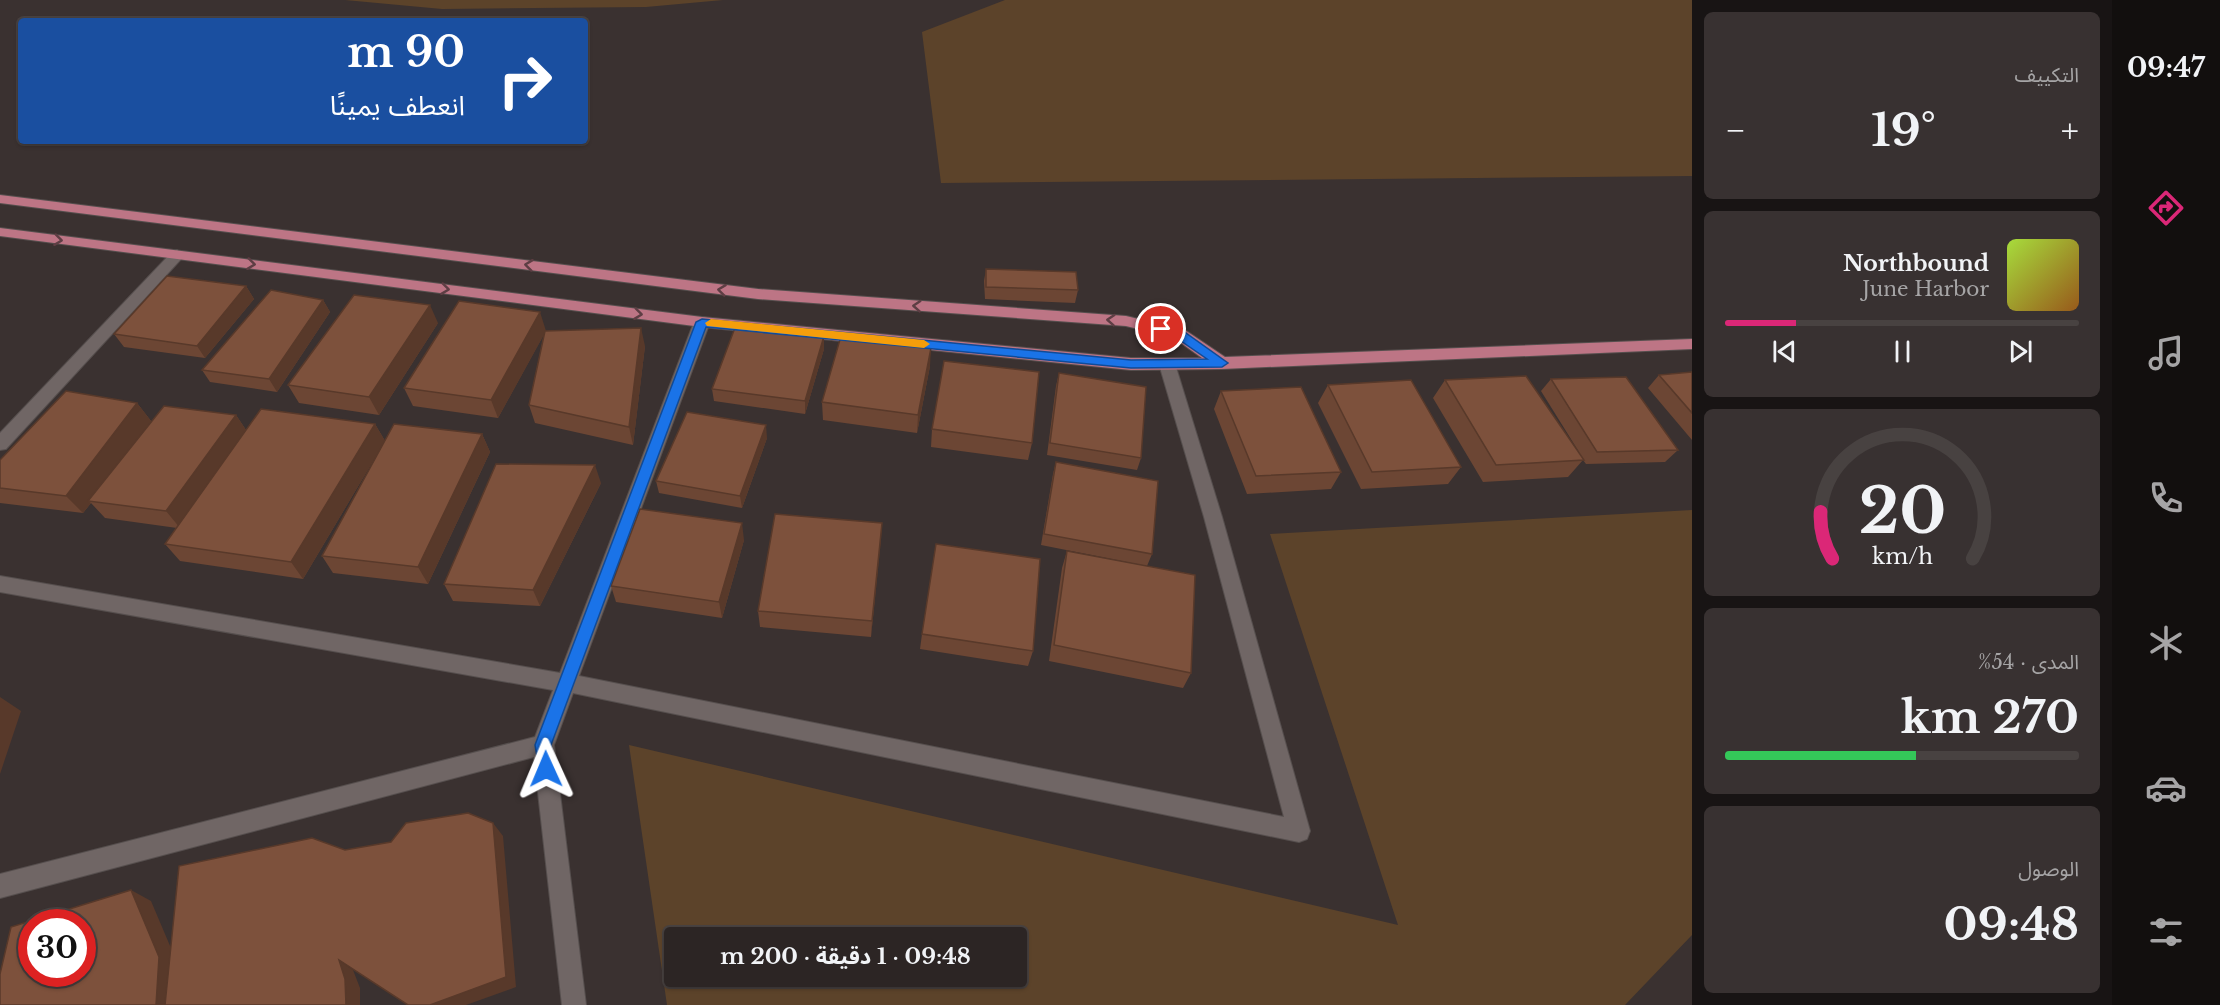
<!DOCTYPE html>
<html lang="ar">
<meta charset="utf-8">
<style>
:root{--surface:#2c2524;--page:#383131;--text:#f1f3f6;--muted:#a6a5a6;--line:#484241;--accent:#db2777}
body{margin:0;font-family:"Libre Baskerville","Noto Sans Arabic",serif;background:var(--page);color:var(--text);direction:rtl;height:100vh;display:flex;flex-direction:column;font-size:22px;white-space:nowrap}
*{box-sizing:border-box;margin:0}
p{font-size:20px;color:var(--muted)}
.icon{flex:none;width:33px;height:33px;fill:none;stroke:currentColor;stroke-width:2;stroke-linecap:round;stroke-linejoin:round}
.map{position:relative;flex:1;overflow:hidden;direction:ltr}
.drawer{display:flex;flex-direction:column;gap:12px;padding:12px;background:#181414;width:420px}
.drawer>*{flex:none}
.banner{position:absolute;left:18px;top:18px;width:570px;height:126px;border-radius:6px;box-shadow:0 2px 4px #0004,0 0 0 2px var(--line);direction:rtl;background:#1a4fa0;color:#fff;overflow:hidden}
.speed{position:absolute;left:18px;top:909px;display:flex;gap:12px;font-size:30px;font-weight:700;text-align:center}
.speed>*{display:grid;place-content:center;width:78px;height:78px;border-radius:50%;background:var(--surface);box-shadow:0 2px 4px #0004,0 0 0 2px var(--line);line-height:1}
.speed .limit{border:9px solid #d22;background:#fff;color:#111}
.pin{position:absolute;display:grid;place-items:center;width:51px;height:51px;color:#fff;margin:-26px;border:3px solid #fff;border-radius:50%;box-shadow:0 2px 6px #0007}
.me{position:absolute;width:66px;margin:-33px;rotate:359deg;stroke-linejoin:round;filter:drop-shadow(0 0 4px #0008)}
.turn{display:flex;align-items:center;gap:21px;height:126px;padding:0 24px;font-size:27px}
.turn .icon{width:78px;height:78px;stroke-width:2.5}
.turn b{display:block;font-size:42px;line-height:51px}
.big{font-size:45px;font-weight:700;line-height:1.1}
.drawer .tile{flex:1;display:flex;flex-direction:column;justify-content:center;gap:9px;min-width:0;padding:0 21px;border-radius:9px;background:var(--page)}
.drawer .dial{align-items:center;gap:0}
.dial svg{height:156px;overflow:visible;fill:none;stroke:var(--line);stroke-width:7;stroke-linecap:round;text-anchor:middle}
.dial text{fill:var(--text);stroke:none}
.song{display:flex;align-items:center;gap:18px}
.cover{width:72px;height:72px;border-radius:9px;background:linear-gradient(135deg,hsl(80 70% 55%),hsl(30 70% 35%))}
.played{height:6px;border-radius:3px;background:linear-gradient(90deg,var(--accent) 20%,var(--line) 20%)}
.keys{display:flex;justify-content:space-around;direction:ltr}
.heat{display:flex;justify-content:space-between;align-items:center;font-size:33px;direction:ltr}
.charge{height:9px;border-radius:4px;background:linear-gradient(90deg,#34c759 54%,var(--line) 0)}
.trip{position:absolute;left:664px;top:927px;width:363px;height:60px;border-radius:6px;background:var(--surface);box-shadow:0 2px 4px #0004,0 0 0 2px var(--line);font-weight:700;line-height:60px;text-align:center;direction:rtl}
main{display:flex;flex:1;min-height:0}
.tab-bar{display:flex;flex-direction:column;width:108px;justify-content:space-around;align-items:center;background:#120f0e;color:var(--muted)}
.tab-bar .icon{width:42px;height:42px}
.tab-bar .selected{color:var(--accent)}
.tab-bar b{font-size:27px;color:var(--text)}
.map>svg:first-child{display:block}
</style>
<main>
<nav class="tab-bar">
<b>09:47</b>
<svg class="icon selected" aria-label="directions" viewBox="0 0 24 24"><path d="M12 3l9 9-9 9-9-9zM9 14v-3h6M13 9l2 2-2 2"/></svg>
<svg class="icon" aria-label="music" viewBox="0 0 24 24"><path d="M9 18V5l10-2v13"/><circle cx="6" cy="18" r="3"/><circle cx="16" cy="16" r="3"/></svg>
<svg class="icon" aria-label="phone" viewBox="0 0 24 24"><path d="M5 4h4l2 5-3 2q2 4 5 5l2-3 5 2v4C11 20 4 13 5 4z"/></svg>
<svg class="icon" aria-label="climate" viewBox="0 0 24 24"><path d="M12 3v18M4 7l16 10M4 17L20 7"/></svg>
<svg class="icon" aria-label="car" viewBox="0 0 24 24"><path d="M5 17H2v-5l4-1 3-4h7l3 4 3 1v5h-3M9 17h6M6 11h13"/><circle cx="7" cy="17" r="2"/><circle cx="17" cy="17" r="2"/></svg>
<svg class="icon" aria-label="filters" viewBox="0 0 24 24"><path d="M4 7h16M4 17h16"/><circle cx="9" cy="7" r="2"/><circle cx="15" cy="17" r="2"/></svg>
</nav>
<section class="drawer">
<div class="tile"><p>التكييف</p>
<div class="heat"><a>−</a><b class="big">19°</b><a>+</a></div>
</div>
<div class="tile">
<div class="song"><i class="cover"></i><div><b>Northbound</b><p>June Harbor</p></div></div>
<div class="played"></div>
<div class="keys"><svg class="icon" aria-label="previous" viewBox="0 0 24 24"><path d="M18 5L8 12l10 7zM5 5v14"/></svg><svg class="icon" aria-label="pause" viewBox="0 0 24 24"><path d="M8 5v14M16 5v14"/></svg><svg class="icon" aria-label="next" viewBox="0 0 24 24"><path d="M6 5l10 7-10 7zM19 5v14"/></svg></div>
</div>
<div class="tile dial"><svg viewBox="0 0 100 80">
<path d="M14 69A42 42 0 1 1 86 69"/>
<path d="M14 69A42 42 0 0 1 8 45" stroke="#db2777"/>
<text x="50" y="56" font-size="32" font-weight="700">20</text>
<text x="50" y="72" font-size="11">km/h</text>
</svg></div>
<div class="tile"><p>المدى · 54%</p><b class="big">270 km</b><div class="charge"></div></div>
<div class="tile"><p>الوصول</p><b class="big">09:48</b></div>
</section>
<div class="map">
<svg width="1692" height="1005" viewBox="0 0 1692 1005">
<rect width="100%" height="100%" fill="#3a3130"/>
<path fill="#5c432a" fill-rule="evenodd" d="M345 0H723L646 7 442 9Z
M1005 0H1692V176L941 183 922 32Z
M1692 510V935L1625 1005H667L629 745 1398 925 1270 534ZM675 938H1017V976H675Z"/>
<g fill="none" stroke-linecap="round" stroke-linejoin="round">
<defs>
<path id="minor" d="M177 250 184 255 182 258 6 449 0 450V433L172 252Z
M702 317 707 318 710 322 579 676 1284 817 1204 517 1159 364 1161 360H1173L1175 364 1222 517 1310 831 1307 839 1299 842 573 693 554 745 586 1005H562L534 757 0 898V874L535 737 553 690 0 592V576L560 673 694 322 697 318Z"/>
<path id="major" d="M0 195 758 289 1126 316 1185 330 1225 357 1692 339V349L1222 369 1131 370 702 327 0 236V228L702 317 1131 358H1202L1174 338 1126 326 758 299 0 203Z"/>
</defs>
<use href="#minor" stroke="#564f4e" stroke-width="2"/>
<use href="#major" stroke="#564f4e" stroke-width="2"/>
<use href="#minor" fill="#706665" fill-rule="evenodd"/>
<use href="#major" fill="#bd7585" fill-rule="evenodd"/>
</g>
<path fill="#6c4634" d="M986 269 1078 290 1075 303 985 299 984 281Z
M246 286 254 299 205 358 124 347 114 334Z
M323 300 330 312 277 392 210 382 202 370Z
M438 323 379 415 299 403 288 385Z
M546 331 645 346 633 445 535 423 529 405 544 334 498 418 413 406 404 388Z
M824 349 805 414 714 401 712 389Z
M930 366 917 433 823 420 822 402Z
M1692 372V440L1648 388 1659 375Z
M1059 373 1141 458 1137 470 1047 455 1056 386Z
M1551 379 1678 450 1665 462 1586 464 1583 460 1568 477 1483 482 1433 398 1445 380 1579 452 1541 391Z
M1328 385 1461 467 1448 484 1361 489 1318 403Z
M1221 391 1341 472 1331 489 1247 494 1214 409Z
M137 403 151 421 139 437 236 415 246 430 375 424 385 441 303 579 180 561 165 544 177 528 105 518 91 503 83 513 0 503V460Z
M932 429 1032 443 1028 460 931 447Z
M482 434 490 452 428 584 333 573 322 556Z
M767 438 742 508 659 493 656 481Z
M1056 462 1152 554 1147 566 1041 545 1053 474Z
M601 483 540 606 453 601 444 584Z
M882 523 871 637 760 627 758 611Z
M744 540 722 618 616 602 611 586Z
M1067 551 1191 673 1183 688 1049 661 1062 568Z
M922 634 1033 651 1028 666 920 649Z"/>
<path fill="#58392a" d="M246 286 254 299 205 358 197 346Z
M323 300 330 312 277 392 269 379Z
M430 305 438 323 379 415 369 397Z
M540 312 546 331 498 418 491 400Z
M641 328 645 346 633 445 629 427Z
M824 336V349L805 414V401Z
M931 348 930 366 917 433 918 415Z
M137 403 151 421 92 501H88L91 503 83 513 66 496Z
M236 415 248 433 180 528 166 511Z
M375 424 385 441 303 579 291 562Z
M766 425 767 438 742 508 740 496Z
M482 434 490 452 428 584 418 567Z
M595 465 601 483 540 606 533 590Z
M742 523 744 540 722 618 719 602Z
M882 523 881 540 871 637 872 621Z
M0 697 21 711 0 774Z
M493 823 503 836 516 987 466 1005H430Z
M131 890 151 901 179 967 177 1005H156Z
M339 960 353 970 360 988V1005H346Z"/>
<path fill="#7d513c" stroke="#58392a" stroke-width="1.5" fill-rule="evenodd" d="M986 269 1076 272 1078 290 986 287Z
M167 276 246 286 197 346 114 334Z
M271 290 323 300 269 379 202 370Z
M354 295 430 305 369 397 288 385Z
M459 301 540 312 491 400 404 388Z
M736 325 824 336 805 401 712 389Z
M641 328 629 427 529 405 545 331Z
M841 336 931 348 918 415 822 402Z
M944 361 1039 372 1032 443 932 429Z
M1692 372V413L1659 375Z
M1059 373 1146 387 1141 458 1050 443Z
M1526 376 1584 460 1496 465 1445 380Z
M1626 377 1678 450 1597 452 1551 379Z
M1411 380 1461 467 1372 472 1328 385Z
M1301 387 1341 472 1256 476 1221 391Z
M66 391 137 403 66 496 0 488V460Z
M164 406 236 415 166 511 88 501Z
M261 409 375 424 291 562 165 544Z
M687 412 766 425 740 496 656 481Z
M394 424 482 434 418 567 322 556Z
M1056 462 1158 481 1152 554 1044 534Z
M496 464 595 465 533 590 444 584Z
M640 509 742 523 719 602 611 586Z
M775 514 882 523 872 621 758 611Z
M936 544 1040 559 1033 651 922 634Z
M1067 551 1195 575 1191 673 1054 645Z
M468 813 493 823 506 977 430 1005H408L339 960 345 979 346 1005H165L179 866 312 838 345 850 391 842 406 823Z
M131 890 159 957 156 1005H0V974L11 927ZM32 922H82V974H32Z"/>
<defs><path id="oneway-chevron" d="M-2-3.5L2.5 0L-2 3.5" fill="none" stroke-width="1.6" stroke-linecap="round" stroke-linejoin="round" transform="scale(1.5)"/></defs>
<g stroke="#5e3e44">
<use href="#oneway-chevron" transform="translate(58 240) rotate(7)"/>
<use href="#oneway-chevron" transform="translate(251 264) rotate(7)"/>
<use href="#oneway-chevron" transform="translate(529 265) rotate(-173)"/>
<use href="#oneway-chevron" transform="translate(445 289) rotate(7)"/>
<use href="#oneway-chevron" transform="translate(722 290) rotate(-173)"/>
<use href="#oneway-chevron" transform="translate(917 306) rotate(-176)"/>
<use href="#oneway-chevron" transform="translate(638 314) rotate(7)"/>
<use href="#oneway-chevron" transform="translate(1111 320) rotate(-176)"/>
</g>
<path fill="#1a73e8" stroke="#114b97" stroke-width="1.5" d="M702 319 1131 360 1207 359 1175 337 1157 332 1155 329 1161 325 1183 331 1228 363 1222 367 1131 368 706 327 551 745 554 769 552 774 546 777 540 774 535 745 696 322Z"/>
<path fill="#f59e0b" d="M711 319 924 340 930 344 924 348 707 326 705 323Z"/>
</svg>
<div class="speed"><div class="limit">30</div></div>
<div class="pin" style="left:1161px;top:329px;background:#d93025"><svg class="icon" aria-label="arrive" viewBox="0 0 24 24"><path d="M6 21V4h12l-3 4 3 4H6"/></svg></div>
<svg class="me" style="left:546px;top:769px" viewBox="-20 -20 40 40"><path d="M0-17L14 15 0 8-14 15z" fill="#1a73e8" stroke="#fff" stroke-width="4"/></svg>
<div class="trip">09:48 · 1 دقيقة · 200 m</div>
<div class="banner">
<div class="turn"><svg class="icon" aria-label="right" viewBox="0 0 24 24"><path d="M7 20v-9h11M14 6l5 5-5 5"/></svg><div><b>90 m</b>انعطف يمينًا</div></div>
</div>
</div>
</main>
